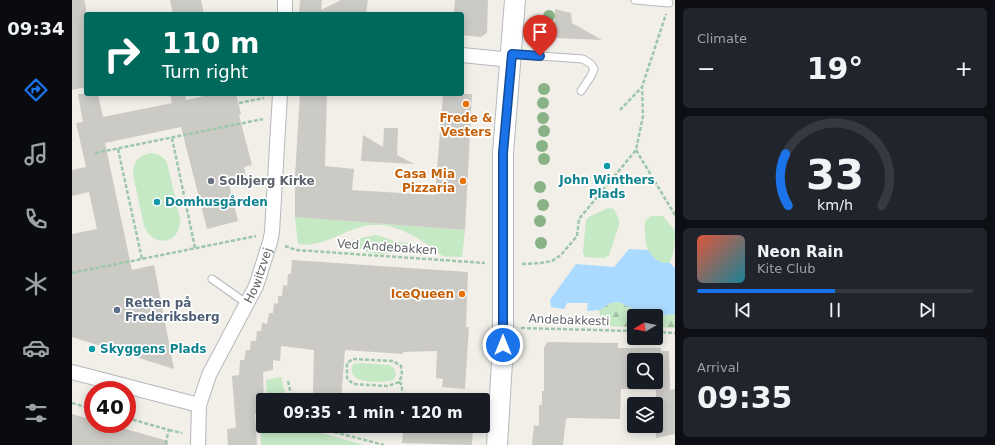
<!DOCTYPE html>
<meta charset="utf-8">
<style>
:root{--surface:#171b24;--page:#20242c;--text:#f1f3f6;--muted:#9ea1a6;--line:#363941;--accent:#1a73e8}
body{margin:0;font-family:"DejaVu Sans",sans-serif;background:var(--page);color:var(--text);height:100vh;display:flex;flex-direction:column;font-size:15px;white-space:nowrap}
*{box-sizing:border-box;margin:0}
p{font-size:13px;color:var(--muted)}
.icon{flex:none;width:22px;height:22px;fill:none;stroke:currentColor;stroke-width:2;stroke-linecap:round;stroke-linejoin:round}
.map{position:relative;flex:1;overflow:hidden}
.panel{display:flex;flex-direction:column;gap:8px;padding:8px;background:#0d0f14;width:320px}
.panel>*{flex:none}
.top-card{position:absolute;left:12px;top:12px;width:380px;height:84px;border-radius:4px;box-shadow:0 2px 10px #0003;background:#00695c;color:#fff;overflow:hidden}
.needle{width:26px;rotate:261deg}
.controls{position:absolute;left:555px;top:309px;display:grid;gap:8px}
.controls a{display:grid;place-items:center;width:36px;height:36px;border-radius:4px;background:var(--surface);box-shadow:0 2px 10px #0003;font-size:20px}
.speed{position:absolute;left:12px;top:381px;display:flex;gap:8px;font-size:20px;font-weight:700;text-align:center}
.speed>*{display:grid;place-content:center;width:52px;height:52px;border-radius:50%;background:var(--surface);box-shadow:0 2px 10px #0003;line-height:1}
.speed .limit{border:6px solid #d22;background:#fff;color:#111}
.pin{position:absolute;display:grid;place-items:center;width:34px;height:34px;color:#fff;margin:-41px -17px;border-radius:50% 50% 50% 0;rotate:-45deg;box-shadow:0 0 4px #0007}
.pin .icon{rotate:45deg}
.me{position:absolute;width:44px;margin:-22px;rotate:0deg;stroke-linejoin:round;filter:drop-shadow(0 0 3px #0008)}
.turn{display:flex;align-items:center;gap:14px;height:84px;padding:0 12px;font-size:18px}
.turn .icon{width:52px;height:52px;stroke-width:2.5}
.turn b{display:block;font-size:28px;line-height:34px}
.big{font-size:30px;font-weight:700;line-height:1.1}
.panel .tile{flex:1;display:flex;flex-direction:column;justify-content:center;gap:6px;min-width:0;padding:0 14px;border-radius:6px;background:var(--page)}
.panel .dial{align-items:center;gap:0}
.dial svg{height:104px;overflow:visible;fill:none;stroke:var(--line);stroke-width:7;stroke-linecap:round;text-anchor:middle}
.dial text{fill:var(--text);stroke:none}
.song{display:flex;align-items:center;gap:12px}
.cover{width:48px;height:48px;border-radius:6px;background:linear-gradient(135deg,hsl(10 70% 55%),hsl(190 70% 35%))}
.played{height:4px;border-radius:2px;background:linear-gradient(90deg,var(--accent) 50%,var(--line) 50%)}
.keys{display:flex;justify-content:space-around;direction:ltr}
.heat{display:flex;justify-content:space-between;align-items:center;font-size:22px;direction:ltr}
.trip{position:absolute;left:184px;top:393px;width:234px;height:40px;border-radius:4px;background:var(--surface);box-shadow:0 2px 10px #0003;font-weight:700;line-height:40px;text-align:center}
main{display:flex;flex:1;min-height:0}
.tabs{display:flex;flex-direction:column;width:72px;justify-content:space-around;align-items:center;background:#090b0e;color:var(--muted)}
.tabs .icon{width:28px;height:28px}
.tabs .selected{color:var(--accent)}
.tabs b{font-size:18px;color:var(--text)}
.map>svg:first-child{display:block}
</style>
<main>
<nav class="tabs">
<b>09:34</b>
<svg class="icon selected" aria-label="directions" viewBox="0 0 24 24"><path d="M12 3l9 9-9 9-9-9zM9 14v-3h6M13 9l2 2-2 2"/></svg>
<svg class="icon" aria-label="music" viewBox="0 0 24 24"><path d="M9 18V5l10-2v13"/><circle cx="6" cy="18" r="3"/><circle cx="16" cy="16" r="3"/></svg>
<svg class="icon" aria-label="phone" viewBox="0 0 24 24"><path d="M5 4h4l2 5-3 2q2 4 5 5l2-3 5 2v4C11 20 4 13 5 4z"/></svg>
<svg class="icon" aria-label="climate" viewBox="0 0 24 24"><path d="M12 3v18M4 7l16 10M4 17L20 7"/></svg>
<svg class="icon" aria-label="car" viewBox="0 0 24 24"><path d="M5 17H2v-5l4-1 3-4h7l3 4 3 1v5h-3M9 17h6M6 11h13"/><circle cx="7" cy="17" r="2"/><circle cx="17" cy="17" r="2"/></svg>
<svg class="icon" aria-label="filters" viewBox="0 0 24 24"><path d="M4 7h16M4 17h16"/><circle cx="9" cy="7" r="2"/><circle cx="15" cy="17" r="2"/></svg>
</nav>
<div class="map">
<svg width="603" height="445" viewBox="0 0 603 445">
<defs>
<pattern id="forest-firs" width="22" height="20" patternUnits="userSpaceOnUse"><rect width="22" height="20" fill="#c5e8c5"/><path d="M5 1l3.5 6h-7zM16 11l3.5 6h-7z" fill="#a3c0a4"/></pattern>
</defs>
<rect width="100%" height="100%" fill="#f1efe8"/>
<path fill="#c5e8c5" d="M79 153C86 154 90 156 95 162L108 219C109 244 82 249 72 226L61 174C61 162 67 155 79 153Z
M536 208 542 209 547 220V225L537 255 533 258 513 257 511 252 514 221 517 217Z
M579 216H590L592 217C595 222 601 227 603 232 603 239 603 265 592 264 588 264 580 256 577 253 574 248 571 225 574 220Z
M223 217 393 230 390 257C384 256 374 258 369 255 365 253 363 249 359 247 345 237 326 226 309 225 279 222 256 249 226 244Z
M304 235 326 242 337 243 343 248C337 253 332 251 325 252 304 256 294 253 275 243L283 239Z
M287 363 317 365 322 368 324 374 322 380C310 383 272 385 281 364Z
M209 377 215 400H195L194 380Z
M197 426H228L235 429 292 445H189V427Z"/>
<path fill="url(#forest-firs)" d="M547 302 575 316H562V327L529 326 527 310 539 303Z
M603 314V328L584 327V316Z"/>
<path fill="#aadaff" d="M557 249 576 250C580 257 590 266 597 262L603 268V314L584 316H575L547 302 539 303 527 310 515 311 516 303H495L492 309 479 307 478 300 504 264 542 267Z"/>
<path fill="#cccac5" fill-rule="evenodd" d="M0 0H12L14 7V87L0 90Z
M98 0H129L132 14H101Z
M228 0H250L249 10 269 0H296L294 14H227Z
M383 0H416L415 33 409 37 390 35V14H382Z
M483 9 499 13 500 23 530 40 483 38 482 32Z
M6 94H26L31 117 100 103 98 94H113L114 100 141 94H164L169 114 167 115 180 165 172 167 174 177 172 178 173 180 157 184 166 221 135 229 109 127 33 143 60 270 82 265 102 369 0 337V234L25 229 17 192 0 196V170L14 167 4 123 11 122Z
M228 94H255L253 166 282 169 280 190 363 195 371 94H400L393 230 223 217V176Z
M312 128H326L325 155 342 164 289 161 291 135 311 147Z
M220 260 396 272 394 327H397L393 389 370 387 371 379 364 378 365 351 331 352V354L273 350 269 400H244V394H241L242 350 209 346 208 361 201 360V370L191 372 192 400 191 413 183 414 185 445H156L155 429 164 428 160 376 167 375 168 360H172L174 350H178L179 341H184L185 331H189L190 323 195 324 197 313H201L202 303 206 304V296H210L211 285 215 286 216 274H219Z
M475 342 546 343V348H589V351H597L598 390 603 389V434L584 438V390L549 389 548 419 496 418 494 419 491 445H460L461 443H460L462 425 467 426V405H470V391H472V348ZM562 360H584V382H562Z
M0 414 21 420V424H36L96 441V445H0Z
M357 426H401L400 445 330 443 331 430H357Z"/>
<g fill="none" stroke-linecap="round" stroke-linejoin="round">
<defs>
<path id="lane" d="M563 0 597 3
M440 54 511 59 519 64 522 69 519 76 509 91
M140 279 174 303"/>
<g id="street">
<path d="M213 14V0"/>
<path d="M390 55 439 60"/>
<path d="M0 372 127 405"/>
<path id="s1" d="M126 445 127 405 137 375 184 286 198 242 200 232 208 94"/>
</g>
<path id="secondary" d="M425 445 431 345V153L443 0"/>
</defs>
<use href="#lane" stroke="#b5b8bc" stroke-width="9"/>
<use href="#street" stroke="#b5b8bc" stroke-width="16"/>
<use href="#secondary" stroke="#b6babf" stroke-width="22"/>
<path stroke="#9cc7a9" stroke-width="2.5" stroke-dasharray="4 2" stroke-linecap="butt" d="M167 103 192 98
M548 110 570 87
M100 138 123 248
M46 149 70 259
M564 150 603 215
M23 153 191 119
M213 246 224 250 413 263
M450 264 469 263 480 261 489 255 505 236 507 219 564 150 571 116 570 87 594 14
M0 273 184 236
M449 328 562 331
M584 332 603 333
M281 359 321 361 329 366 330 375 327 382 316 386 281 384 275 378V363Z
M216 381 220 400
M327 382 330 385V400
M0 403 21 409
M55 418 97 430 93 445
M239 426 312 445
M97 430 110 433"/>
<use href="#lane" stroke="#fff" stroke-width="7"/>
<use href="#street" stroke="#fff" stroke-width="14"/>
<use href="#secondary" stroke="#fff" stroke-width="20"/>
</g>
<g fill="#89b387">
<circle cx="477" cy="16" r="6"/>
<circle cx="472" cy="89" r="6"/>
<circle cx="471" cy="103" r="6"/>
<circle cx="471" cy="118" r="6"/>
<circle cx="472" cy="131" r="6"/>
<circle cx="470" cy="146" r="6"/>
<circle cx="472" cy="159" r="6"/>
<circle cx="468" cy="187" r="6"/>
<circle cx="471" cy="205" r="6"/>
<circle cx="468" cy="221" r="6"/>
<circle cx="469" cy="243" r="6"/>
</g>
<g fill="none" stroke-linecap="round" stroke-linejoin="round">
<defs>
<path id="route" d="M431 345V153L440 54 468 56"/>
</defs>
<use href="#route" stroke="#114b97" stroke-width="10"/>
<use href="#route" stroke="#1a73e8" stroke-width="7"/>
</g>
<g fill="#e8710a" stroke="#fff" stroke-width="1.5">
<circle cx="394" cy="104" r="4"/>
<circle cx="391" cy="181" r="4"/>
<circle cx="390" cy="294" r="4"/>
</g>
<g fill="#0f9aa8" stroke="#fff" stroke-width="1.5">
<circle cx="535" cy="166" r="4"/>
<circle cx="85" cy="202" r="4"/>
<circle cx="20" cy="349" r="4"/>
</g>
<circle fill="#6b7280" stroke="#fff" stroke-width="1.5" cx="139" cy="181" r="4"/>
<circle fill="#5c6f8a" stroke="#fff" stroke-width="1.5" cx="45" cy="310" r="4"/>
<g text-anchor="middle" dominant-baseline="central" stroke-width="3.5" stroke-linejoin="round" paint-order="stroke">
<g font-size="12" font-weight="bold" fill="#c56008" stroke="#fff" text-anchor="end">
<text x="394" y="118" text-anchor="middle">Frede &amp;<tspan x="394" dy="14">Vesters</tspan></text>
<text x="383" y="174">Casa Mia<tspan x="383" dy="14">Pizzaria</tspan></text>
<text x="382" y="294">IceQueen</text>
</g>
<g font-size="12" font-weight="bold" fill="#0d838f" stroke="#fff" text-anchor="start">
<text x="535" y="180" text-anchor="middle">John Winthers<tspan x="535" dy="14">Plads</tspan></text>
<text x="93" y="202">Domhusgården</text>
<text x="28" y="349">Skyggens Plads</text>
</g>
<g font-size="12" font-weight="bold" fill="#5b616d" stroke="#fff" text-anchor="start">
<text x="147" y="181">Solbjerg Kirke</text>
</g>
<g font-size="12" fill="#5f6368" stroke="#fff">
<text transform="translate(315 247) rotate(4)">Ved Andebakken</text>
<text stroke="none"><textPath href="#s1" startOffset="183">Howitzvej</textPath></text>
<text transform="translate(497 320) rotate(2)">Andebakkesti</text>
</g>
<g font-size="12" font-weight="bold" fill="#4e5e75" stroke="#fff" text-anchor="start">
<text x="53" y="303">Retten på<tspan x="53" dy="14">Frederiksberg</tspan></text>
</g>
</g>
</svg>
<div class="controls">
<a><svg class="needle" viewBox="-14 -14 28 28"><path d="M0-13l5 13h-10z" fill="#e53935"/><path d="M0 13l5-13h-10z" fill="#9ea1a6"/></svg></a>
<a><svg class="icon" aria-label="search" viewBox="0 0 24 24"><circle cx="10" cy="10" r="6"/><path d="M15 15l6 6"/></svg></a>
<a><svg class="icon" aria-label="layers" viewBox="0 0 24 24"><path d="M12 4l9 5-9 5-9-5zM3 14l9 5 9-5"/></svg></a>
</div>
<div class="speed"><div class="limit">40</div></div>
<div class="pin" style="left:468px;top:56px;background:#d93025"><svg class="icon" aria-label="arrive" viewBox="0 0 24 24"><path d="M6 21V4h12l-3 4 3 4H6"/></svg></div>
<svg class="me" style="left:431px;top:345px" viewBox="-20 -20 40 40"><circle r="17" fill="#1a73e8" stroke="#fff" stroke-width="3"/><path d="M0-11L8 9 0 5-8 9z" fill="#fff"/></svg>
<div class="trip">09:35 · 1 min · 120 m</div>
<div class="top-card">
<div class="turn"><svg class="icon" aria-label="right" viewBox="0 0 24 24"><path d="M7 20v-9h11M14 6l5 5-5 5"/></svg><div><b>110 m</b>Turn right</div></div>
</div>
</div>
<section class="panel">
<div class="tile"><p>Climate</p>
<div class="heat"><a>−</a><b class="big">19°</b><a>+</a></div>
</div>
<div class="tile dial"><svg viewBox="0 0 100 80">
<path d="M14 69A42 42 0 1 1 86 69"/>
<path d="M14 69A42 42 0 0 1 12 29" stroke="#1a73e8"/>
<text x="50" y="56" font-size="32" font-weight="700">33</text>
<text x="50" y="72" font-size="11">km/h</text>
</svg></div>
<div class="tile">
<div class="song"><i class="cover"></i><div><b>Neon Rain</b><p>Kite Club</p></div></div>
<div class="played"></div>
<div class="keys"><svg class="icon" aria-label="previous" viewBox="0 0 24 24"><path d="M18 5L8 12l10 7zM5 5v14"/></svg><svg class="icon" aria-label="pause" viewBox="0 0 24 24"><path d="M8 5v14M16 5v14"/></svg><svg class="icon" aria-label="next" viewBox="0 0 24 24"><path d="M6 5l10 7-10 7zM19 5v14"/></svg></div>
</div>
<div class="tile"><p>Arrival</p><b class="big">09:35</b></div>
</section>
</main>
